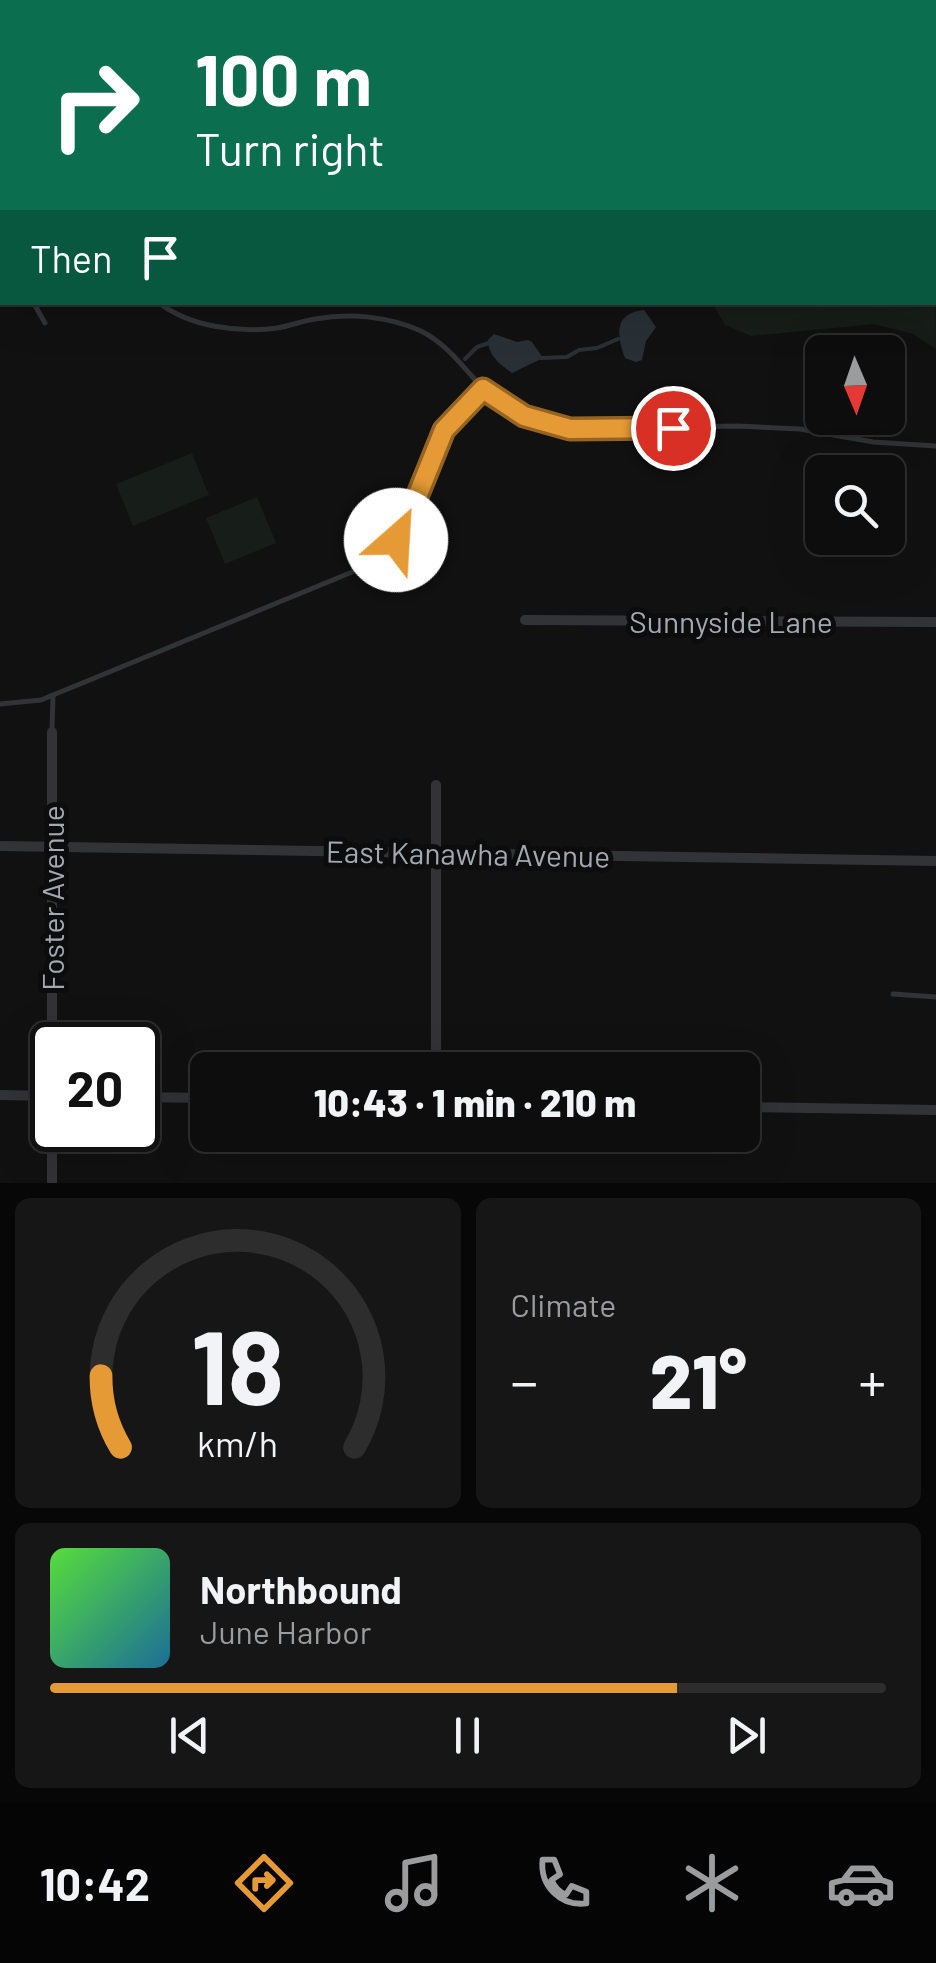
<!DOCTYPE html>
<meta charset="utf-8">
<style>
:root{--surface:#0d0d0e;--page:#161617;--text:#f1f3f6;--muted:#9a9c9e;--line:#2d2d2e;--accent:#e59a36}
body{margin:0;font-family:Barlow,sans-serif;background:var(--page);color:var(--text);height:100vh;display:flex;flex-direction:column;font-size:38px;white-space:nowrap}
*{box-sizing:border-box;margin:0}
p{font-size:32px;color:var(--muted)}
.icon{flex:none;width:55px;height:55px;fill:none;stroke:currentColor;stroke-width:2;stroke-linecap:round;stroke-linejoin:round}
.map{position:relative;height:1183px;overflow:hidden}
.drawer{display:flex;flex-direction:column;gap:15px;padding:15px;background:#070708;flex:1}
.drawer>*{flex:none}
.top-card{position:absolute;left:0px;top:0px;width:938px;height:305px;box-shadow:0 10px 40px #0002,0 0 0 2px var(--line);background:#0b6e4f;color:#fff;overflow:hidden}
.needle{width:65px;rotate:178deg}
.fabs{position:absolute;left:805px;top:335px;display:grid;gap:20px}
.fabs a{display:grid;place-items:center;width:100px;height:100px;border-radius:15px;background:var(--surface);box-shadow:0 10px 40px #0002,0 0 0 2px var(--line);font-size:50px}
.speed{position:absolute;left:30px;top:1022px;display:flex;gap:20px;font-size:50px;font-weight:700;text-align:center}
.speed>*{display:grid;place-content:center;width:130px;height:130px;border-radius:50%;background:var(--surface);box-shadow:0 10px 40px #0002,0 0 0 2px var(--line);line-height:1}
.speed .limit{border:5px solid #111;border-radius:15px;background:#fff;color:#111}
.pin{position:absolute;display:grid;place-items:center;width:85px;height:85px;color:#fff;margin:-42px;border:5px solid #fff;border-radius:50%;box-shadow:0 2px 10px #0007}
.me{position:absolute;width:110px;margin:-55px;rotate:26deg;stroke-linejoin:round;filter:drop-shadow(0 0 8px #0008)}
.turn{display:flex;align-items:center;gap:35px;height:210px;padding:0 30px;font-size:45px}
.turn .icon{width:130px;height:130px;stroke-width:2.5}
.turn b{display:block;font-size:70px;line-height:85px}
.then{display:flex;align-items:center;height:95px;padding:0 30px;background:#0003;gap:20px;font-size:38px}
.big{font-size:75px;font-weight:800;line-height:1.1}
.drawer .card{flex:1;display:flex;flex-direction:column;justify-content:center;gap:15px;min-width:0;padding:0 35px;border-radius:15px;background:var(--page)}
.drawer .dial{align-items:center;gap:0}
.dial svg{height:260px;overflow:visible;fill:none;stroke:var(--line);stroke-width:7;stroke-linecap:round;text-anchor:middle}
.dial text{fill:var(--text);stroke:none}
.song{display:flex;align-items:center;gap:30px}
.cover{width:120px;height:120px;border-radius:15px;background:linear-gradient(135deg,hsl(110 70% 55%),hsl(200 70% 35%))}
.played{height:10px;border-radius:5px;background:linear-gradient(90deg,var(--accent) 75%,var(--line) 75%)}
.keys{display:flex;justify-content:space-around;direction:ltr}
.heat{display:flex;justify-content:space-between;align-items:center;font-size:55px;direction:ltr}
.drawer .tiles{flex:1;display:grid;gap:15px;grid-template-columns:1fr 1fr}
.card:last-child{grid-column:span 2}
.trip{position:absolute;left:190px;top:1052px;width:570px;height:100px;border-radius:15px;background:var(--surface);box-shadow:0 10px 40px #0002,0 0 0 2px var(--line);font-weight:800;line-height:100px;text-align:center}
.tab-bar{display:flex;height:160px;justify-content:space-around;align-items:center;background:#050506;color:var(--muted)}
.tab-bar .icon{width:70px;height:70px}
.tab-bar .active{color:var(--accent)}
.tab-bar b{font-size:45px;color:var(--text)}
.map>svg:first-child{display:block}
</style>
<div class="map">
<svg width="936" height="1183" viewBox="0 0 936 1183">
<rect width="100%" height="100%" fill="#111112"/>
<path fill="#171d18" d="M0 0H427V2H2V127H0Z
M935 242 936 349 913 334 874 324 751 336 725 325 712 303 935 302Z
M192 453 209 495 133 526 116 484Z
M257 497 276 543 225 564 206 518Z"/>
<path fill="#283035" d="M644 310 656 327 646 341 642 360 636 362 625 358C617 336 613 313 644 310Z
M494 334 517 342 528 340 532 342 543 358 512 373C501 365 488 356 488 340Z"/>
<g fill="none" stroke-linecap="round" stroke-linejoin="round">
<path stroke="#283035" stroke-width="4" d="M0 93 2 94
M541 358 567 357 579 350 597 348 618 339
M465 359 477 347 489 343"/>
<path stroke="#323337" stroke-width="5" d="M827 0V2H863
M890 2 894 0
M935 138 936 139
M935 174H936
M935 207H936
M935 219H936
M0 252H2
M33 302 45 323
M158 302C189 327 239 333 277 328 290 326 302 321 315 319 350 313 388 316 421 331 447 344 464 368 483 389
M0 704 41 700 362 568C418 534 413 486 441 436 451 418 469 403 483 389L523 416 569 429 738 426 800 429 873 442 936 446
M52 729 53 695
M893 994 936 997"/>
<path stroke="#323337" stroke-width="10" d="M935 94 936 93
M525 620 936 622
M0 846 936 861
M436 1070V785
M0 1095 52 1096
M138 1097 208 1098
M742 1107 936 1110
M52 1183V732"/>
</g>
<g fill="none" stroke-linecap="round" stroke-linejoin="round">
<defs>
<path id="route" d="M396 540 406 524 444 430 483 389 524 416 570 429 673 428"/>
</defs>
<use href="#route" stroke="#956423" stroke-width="25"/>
<use href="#route" stroke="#e59a36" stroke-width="18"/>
</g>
<g text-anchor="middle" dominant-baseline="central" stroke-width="10" stroke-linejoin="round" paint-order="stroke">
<g font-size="30" fill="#a3a9b2" stroke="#0c0c0d">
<text x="731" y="621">Sunnyside Lane</text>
<text transform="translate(468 853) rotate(1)">East Kanawha Avenue</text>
<text transform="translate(52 898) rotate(-90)">Foster Avenue</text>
</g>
</g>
</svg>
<div class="fabs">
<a><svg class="needle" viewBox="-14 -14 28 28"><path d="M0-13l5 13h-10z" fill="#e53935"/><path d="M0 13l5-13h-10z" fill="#9a9c9e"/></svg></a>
<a><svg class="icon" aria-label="search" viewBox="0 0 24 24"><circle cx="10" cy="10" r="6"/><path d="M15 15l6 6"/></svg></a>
</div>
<div class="speed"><div class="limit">20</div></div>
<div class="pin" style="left:673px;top:428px;background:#d93025"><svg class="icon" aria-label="arrive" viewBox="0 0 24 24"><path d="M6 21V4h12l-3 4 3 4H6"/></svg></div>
<svg class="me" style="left:396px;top:540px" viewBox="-20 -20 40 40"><circle r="19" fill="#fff"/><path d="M0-13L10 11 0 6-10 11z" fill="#e59a36"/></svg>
<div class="trip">10:43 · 1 min · 210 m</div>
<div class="top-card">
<div class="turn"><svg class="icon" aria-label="right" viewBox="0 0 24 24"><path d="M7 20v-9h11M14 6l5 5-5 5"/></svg><div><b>100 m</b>Turn right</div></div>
<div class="then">Then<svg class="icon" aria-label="arrive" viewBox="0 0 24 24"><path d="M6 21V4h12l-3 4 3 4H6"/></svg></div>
</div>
</div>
<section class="drawer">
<div class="tiles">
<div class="card dial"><svg viewBox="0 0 100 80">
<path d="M14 69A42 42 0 1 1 86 69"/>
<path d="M14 69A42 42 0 0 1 8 47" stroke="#e59a36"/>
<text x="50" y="56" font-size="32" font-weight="700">18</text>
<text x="50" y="72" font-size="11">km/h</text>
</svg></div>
<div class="card"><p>Climate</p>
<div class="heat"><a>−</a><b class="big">21°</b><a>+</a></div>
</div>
<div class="card">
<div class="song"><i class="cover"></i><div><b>Northbound</b><p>June Harbor</p></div></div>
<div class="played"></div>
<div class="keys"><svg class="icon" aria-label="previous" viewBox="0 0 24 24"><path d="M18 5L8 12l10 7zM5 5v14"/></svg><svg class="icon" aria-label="pause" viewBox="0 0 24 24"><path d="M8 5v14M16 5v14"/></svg><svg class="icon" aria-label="next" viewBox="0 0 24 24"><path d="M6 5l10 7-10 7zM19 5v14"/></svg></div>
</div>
</div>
</section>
<nav class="tab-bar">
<b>10:42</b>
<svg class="icon active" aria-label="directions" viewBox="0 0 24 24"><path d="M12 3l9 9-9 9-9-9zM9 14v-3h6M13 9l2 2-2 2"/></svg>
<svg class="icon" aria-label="music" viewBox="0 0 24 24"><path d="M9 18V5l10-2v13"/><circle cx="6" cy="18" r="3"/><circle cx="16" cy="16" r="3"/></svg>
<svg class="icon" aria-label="phone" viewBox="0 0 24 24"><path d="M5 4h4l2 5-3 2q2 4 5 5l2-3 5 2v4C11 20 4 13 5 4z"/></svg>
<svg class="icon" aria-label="climate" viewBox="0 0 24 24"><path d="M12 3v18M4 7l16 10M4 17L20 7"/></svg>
<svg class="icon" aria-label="car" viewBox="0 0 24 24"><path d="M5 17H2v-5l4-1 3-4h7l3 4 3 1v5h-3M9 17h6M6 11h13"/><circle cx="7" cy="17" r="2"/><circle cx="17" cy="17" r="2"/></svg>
</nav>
